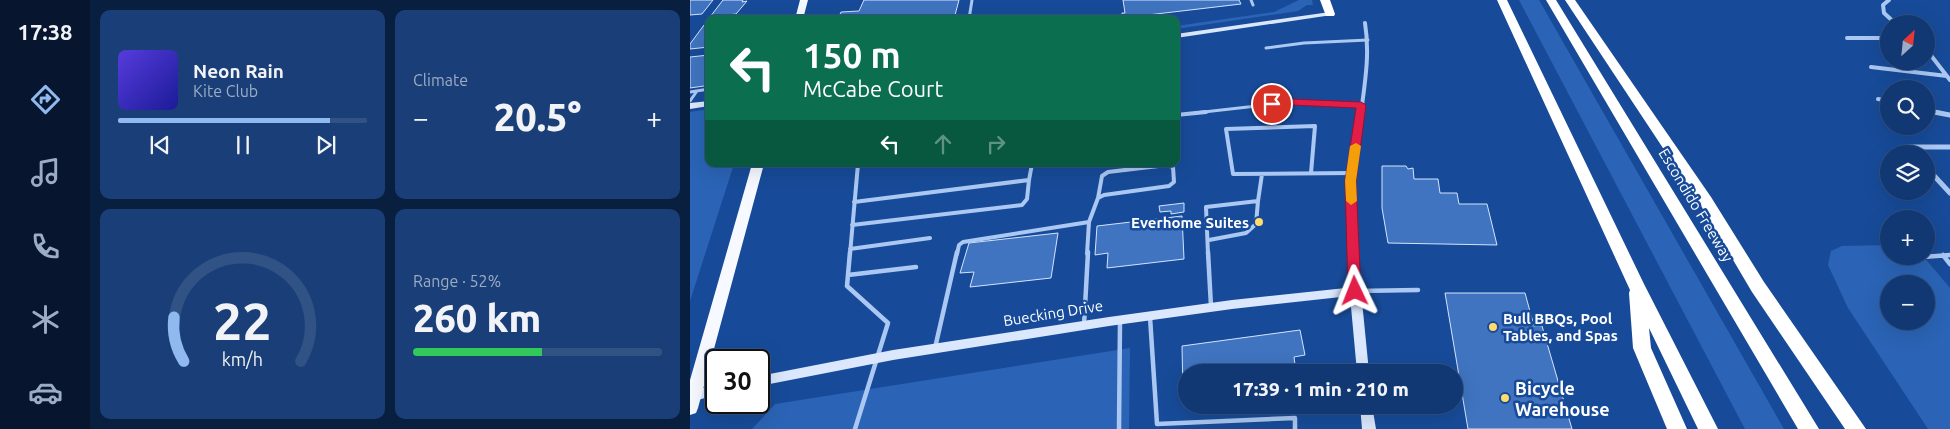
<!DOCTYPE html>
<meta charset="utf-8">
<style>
:root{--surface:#113873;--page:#1a3f78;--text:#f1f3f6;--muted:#9cacc4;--line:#305285;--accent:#90b9f0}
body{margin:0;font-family:Ubuntu,sans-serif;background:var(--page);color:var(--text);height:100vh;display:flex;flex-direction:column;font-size:19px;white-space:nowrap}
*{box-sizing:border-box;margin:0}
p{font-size:16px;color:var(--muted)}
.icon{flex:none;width:28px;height:28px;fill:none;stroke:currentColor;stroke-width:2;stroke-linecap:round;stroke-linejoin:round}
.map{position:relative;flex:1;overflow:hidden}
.details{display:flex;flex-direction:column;gap:10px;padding:10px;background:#091f3f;width:600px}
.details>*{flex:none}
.top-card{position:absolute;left:15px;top:15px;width:475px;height:152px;border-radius:10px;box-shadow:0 5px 20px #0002,0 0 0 1px var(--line);background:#0b6e4f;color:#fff;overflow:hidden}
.needle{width:32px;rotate:27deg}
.buttons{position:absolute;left:1190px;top:15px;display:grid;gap:10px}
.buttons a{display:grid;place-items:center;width:55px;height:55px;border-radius:50%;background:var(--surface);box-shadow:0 5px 20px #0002,0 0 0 1px var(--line);font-size:25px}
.speed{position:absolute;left:15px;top:349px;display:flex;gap:10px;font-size:25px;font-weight:700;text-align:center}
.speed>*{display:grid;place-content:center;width:65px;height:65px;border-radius:50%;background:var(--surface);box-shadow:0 5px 20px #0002,0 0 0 1px var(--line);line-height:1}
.speed .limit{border:2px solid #111;border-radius:8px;background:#fff;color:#111}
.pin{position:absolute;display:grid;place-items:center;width:42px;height:42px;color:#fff;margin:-21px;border:2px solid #fff;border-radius:50%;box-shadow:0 1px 5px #0007}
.me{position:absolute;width:55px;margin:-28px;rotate:358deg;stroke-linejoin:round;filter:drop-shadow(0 0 4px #0008)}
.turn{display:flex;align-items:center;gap:18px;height:105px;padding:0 15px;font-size:22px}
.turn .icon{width:65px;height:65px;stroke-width:2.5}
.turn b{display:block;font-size:35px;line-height:42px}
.lanes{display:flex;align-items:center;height:48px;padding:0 15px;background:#0003;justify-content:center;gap:25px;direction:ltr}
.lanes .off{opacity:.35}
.big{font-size:38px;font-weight:800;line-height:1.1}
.details .card{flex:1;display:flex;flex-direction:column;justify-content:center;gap:8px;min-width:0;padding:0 18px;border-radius:10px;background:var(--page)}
.details .dial{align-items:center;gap:0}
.dial svg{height:130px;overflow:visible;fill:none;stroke:var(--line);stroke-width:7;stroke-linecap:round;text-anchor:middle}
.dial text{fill:var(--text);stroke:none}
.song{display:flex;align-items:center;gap:15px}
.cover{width:60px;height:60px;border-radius:8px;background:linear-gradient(135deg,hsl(250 70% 55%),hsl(240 70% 35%))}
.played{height:5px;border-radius:2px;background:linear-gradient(90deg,var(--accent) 85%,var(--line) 85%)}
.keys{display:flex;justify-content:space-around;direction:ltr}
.heat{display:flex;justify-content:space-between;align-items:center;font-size:28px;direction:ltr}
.charge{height:8px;border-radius:4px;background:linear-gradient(90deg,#34c759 52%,var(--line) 0)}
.details .tiles{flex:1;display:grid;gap:10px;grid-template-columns:repeat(2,1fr)}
.trip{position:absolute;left:488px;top:364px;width:285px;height:50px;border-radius:25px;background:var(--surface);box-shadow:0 5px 20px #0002,0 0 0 1px var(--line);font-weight:800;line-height:50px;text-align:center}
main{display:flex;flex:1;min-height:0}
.menu{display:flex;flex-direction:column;width:90px;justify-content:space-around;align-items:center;background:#07162e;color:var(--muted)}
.menu .icon{width:35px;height:35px}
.menu .current{color:var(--accent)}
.menu b{font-size:22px;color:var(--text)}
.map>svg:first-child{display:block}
</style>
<main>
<nav class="menu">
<b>17:38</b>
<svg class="icon current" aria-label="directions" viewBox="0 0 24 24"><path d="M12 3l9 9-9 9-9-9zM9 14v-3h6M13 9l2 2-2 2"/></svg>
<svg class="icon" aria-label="music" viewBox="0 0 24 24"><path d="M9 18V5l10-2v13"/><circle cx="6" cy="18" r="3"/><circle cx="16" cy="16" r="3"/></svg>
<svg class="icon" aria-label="phone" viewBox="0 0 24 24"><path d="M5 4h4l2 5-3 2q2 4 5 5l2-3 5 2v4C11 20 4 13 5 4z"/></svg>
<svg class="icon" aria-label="climate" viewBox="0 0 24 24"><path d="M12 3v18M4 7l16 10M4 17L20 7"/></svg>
<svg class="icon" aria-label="car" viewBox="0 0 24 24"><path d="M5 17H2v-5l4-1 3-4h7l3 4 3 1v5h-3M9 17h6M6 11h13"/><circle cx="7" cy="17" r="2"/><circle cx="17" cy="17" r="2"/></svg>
</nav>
<section class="details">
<div class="tiles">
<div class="card">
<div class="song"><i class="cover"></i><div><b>Neon Rain</b><p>Kite Club</p></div></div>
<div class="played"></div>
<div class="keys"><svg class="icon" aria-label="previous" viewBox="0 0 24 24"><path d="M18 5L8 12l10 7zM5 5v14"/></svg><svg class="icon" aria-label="pause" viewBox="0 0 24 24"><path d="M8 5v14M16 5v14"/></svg><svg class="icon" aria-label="next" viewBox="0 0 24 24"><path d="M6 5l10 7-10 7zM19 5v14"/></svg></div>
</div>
<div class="card"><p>Climate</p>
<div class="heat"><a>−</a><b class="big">20.5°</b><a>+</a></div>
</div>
<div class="card dial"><svg viewBox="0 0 100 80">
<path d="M14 69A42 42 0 1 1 86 69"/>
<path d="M14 69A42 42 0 0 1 8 42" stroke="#90b9f0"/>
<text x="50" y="56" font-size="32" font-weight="700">22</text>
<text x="50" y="72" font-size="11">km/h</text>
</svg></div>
<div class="card"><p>Range · 52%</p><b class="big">260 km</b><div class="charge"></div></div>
</div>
</section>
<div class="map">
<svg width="1260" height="429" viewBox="0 0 1260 429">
<rect width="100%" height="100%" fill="#174b99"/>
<path fill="#2b64b6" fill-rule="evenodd" d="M609 0H622L623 5H617L608 11 486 29V26L584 12Z
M829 0H849L1094 429H1055Z
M19 109V164H44L0 301V112Z
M1199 245V256H1233L1260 288V429H1238L1158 308 1138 265 1141 251 1152 246ZM1199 284H1236V321H1199Z
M440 348 439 429H62L85 404Z"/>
<path fill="#4074c0" stroke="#d3e4fc" d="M0 0H23L12 14 0 15Z
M33 0H53L52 2 57 1 46 14 20 17Z
M174 0H269L264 19H148L151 12 169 11Z
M433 0H549L551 4 432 18V13H435Z
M19 24V47L0 49V44L14 25Z
M19 55V82L14 86 0 88V57Z
M692 166H716L718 169 723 168 724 179H748L750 193H767L769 204H797L807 245 698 243 692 208Z
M494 203V212L481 214V211L470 212 469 206Z
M492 216 494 259 417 268 418 253 405 255 407 226Z
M368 233 361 278 280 287 284 272 270 273 279 243Z
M755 293H835L844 326H852L882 429H778Z
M610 330 615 355 604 357 606 372H496V394H493L492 346Z"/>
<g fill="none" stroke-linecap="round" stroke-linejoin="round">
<path stroke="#abc8f2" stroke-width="3" d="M561 0 563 5
M279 19 282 0
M576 48 614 43 678 40
M0 92 19 89
M0 101 7 91
M505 113 601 102 671 105"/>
<path stroke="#abc8f2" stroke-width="4" d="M486 115 516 112
M477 165 483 167 484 182 479 186 414 195 408 198 412 176 418 172Z
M621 173 625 126 536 129 543 174 662 173
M164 202 339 180 342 164
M162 225 332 205 337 199 339 180
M519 240 556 233 566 224 568 201
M160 249 240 238
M160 254 168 164
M267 254 269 245 273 242 399 222
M397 254 399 222 408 198
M518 254 516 207 568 201 572 174"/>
<path stroke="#abc8f2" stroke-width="4.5" d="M160 252 157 286 198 323 165 429
M518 252 521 306
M1253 255 1260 264
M1233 257 1260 255
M158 275 226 267
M667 291 728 290
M460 317 467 424 605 418V429
M394 325 398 252
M245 348 267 252
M429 429 430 321"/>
<path stroke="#abc8f2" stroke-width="4" d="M1199 0 1193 5 1194 13 1206 24
M1157 38H1199
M1236 49 1260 80
M1181 67 1257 76
M1188 99 1199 101
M1236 110 1250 113
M671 113C675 82 680 54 675 23"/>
<path stroke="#abc8f2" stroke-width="5" d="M1244 112 1260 115
M1218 147H1260
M1218 147 1225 154
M1236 167 1260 193
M664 254 661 181 671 112"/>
<path stroke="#abc8f2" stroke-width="5.5" d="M664 252 665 291"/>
<path fill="#dae7fc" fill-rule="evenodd" d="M640 12 643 14 642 15 486 38V34Z
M19 101V106L0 109V103Z
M665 287 669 288 671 291 679 372H667L660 296 542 309 419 326 203 360 69 386V376L203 350 419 317 542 300Z
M26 385V395L4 401 0 399V391Z
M670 405H682L686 429H672Z"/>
<path fill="#f6f9ff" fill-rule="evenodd" d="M110 0H118L113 19H105Z
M62 164H74L8 408 6 413 0 415V380Z"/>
<path fill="#fff" fill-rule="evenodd" d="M630 0H640L645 14 644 16H636Z
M807 0H817L954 284 1028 429H1008L959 328 961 348 997 429H977L943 348 939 293 940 290Z
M856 0H866L1129 429H1108Z
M875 0H885L1021 197 1074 282 1176 429H1155L1062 292 1010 204Z"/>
</g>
<path fill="#e11d48" stroke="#92132f" d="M602 99 671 102 676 105 666 181 671 291 669 294H660L658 291 655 181 666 108 602 105 582 107 578 104 582 101Z"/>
<path fill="#f59e0b" d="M666 143 671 146 666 181 667 201 661 205 656 201 655 181 660 146Z"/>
<g fill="#ffda6c" stroke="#174b99" stroke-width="2">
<circle cx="569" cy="222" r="5"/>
<circle cx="803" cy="327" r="5"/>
<circle cx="815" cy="398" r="5"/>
</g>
<g text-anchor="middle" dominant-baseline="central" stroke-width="5" stroke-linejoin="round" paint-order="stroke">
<g font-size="15" fill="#fff" stroke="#174b99">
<text transform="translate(1006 205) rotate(59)">Escondido Freeway</text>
<text transform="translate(363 313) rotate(-9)">Buecking Drive</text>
</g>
<g font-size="15" font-weight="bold" fill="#fff" stroke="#174b99" text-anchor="end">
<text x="559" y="222">Everhome Suites</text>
<text x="813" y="318" text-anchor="start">Bull BBQs, Pool<tspan x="813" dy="17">Tables, and Spas</tspan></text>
</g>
<g font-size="18" font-weight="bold" fill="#fff" stroke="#174b99" text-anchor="start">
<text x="825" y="388">Bicycle<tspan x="825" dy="21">Warehouse</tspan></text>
</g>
</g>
</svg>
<div class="buttons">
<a><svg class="needle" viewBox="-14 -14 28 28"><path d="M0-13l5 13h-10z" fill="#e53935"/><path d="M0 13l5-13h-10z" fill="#9cacc4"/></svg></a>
<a><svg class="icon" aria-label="search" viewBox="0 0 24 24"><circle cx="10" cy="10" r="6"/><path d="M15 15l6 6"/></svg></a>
<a><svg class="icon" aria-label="layers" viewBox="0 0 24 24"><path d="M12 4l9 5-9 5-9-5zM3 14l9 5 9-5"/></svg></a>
<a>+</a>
<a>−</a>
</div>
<div class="speed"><div class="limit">30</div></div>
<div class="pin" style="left:582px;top:104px;background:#d93025"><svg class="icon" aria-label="arrive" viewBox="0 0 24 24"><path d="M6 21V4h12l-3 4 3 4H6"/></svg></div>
<svg class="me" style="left:665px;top:291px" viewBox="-20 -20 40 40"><path d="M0-17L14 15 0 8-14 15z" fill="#e11d48" stroke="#fff" stroke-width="4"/></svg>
<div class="trip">17:39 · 1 min · 210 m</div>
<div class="top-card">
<div class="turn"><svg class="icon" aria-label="left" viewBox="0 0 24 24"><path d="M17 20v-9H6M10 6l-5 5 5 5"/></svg><div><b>150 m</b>McCabe Court</div></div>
<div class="lanes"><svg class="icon" aria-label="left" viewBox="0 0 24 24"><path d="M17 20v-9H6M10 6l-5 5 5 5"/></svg><svg class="icon off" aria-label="ahead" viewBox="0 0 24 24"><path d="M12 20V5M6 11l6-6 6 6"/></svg><svg class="icon off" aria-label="right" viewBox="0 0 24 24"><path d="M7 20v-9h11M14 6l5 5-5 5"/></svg></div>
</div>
</div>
</main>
